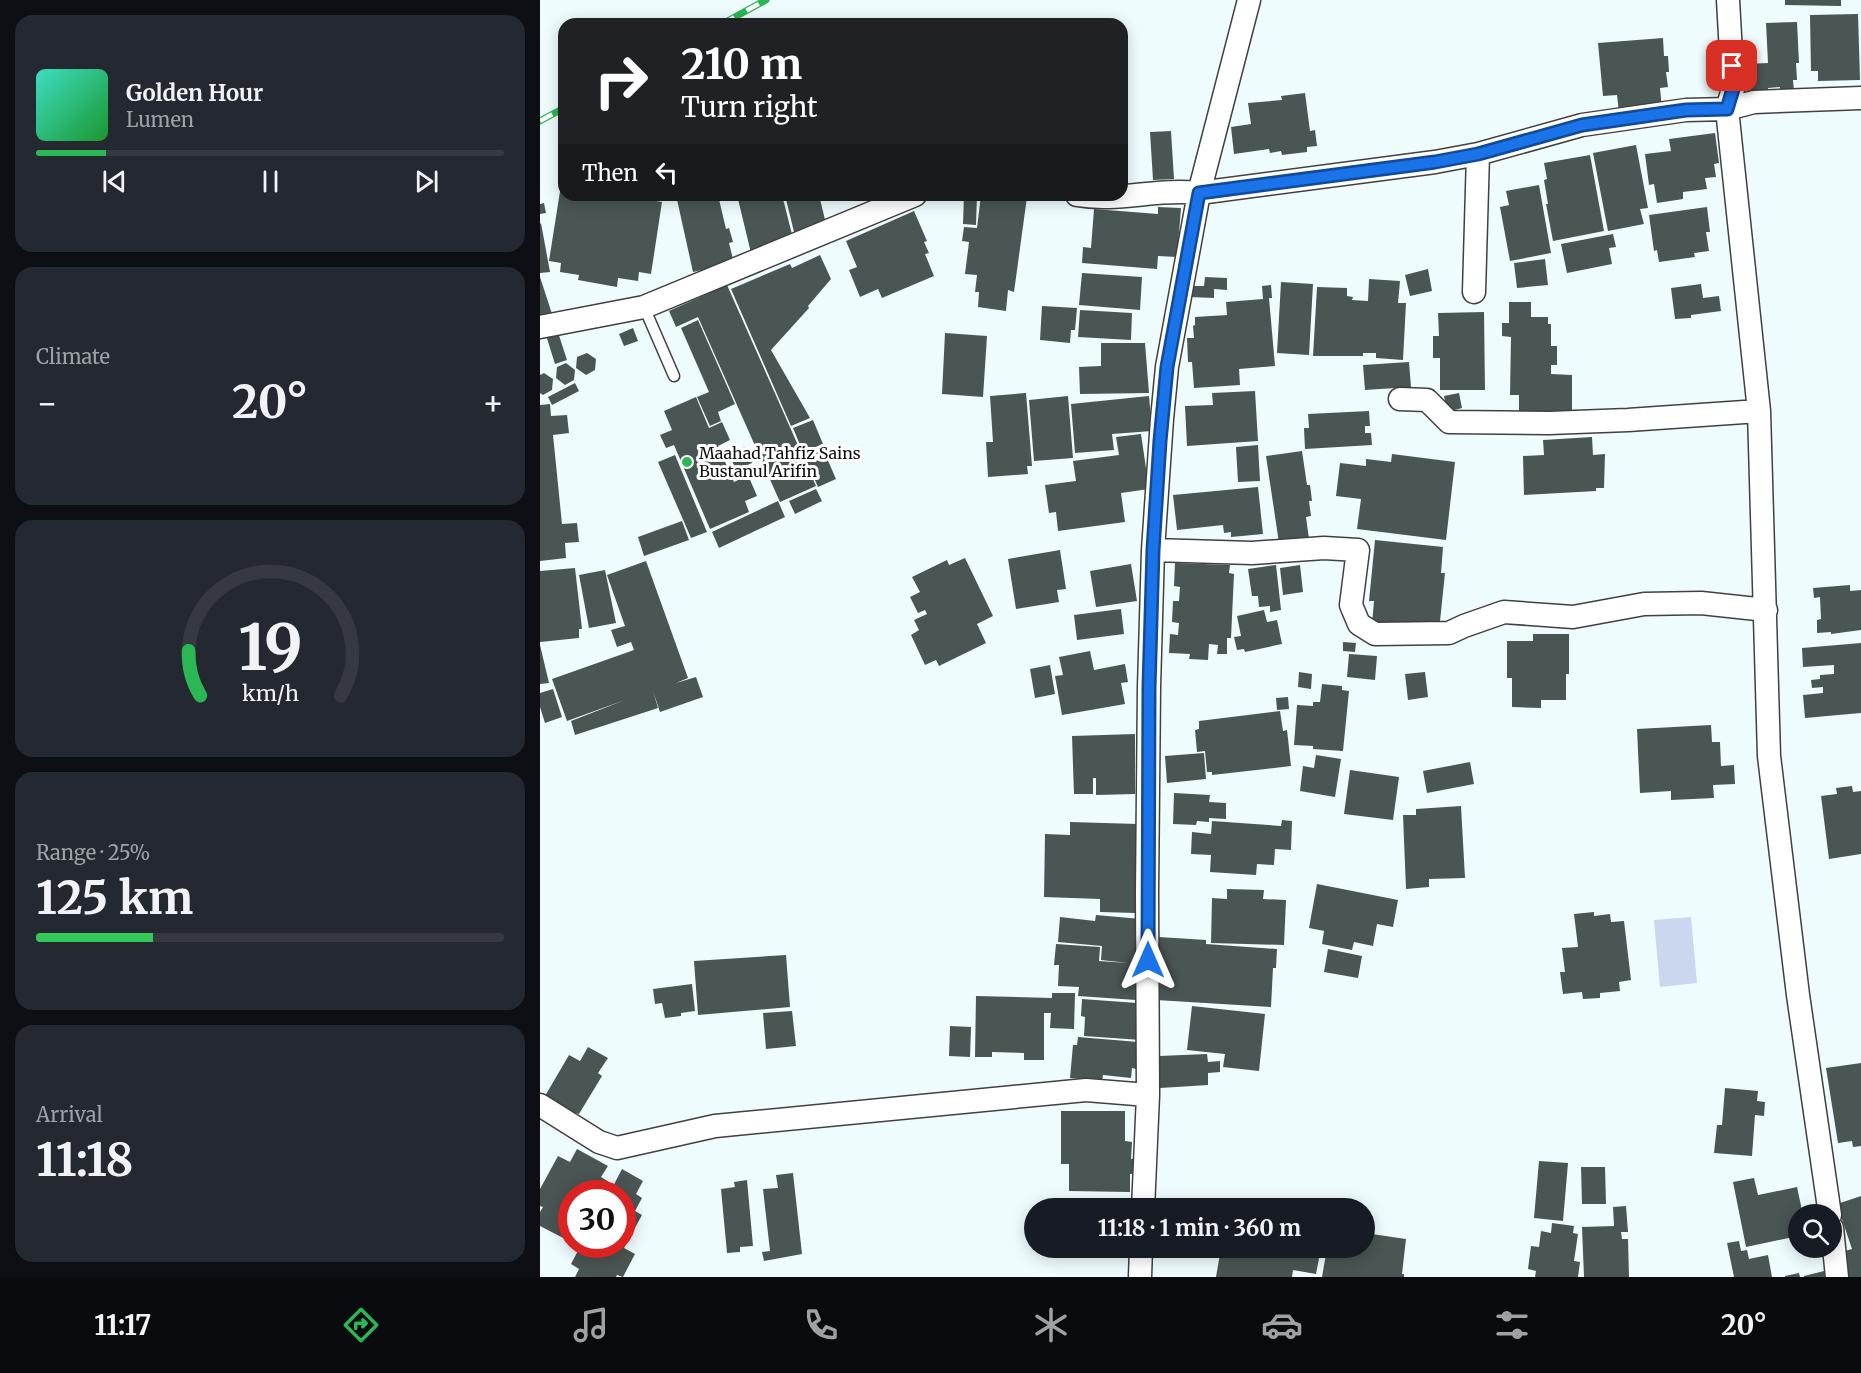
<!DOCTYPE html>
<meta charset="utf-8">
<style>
:root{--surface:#171b24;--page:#242831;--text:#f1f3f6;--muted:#9ea1a6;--line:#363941;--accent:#2bb754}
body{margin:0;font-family:Merriweather,serif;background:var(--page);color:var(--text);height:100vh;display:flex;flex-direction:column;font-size:22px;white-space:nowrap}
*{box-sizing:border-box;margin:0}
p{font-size:20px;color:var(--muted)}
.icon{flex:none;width:33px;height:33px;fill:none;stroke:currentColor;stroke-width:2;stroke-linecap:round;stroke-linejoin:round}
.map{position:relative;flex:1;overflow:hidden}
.panel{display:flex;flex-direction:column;gap:15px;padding:15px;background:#0d0f14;width:540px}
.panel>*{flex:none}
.top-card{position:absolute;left:18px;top:18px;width:570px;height:183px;border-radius:18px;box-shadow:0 3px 15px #0003;background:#202124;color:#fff;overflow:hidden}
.tools{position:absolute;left:1248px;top:1204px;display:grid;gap:12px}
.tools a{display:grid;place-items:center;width:54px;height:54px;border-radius:50%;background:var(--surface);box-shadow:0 3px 15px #0003;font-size:30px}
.speed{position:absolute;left:18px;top:1180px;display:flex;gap:12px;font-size:30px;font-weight:700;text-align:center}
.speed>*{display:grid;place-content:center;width:78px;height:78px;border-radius:50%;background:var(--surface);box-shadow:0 3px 15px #0003;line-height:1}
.speed .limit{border:9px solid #d22;background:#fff;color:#111}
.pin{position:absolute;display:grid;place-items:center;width:51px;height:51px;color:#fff;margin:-26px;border-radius:12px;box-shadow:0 3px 9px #0006}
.me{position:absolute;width:66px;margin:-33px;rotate:0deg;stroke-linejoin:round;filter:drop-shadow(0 0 4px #0008)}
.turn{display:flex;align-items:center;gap:21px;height:126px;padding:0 24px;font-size:27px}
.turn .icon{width:78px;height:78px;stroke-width:2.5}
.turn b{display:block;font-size:42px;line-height:51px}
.then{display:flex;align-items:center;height:57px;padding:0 24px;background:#0003;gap:12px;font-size:22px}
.big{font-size:45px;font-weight:700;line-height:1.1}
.panel .tile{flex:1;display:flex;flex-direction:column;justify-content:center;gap:9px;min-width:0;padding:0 21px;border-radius:18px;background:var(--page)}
.panel .dial{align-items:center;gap:0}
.dial svg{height:156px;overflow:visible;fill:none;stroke:var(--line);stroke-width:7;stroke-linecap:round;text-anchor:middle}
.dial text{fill:var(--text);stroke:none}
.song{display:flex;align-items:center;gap:18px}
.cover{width:72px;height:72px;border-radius:9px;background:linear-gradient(135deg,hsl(170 70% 55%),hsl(130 70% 35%))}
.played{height:6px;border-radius:3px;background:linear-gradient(90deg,var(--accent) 15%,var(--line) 15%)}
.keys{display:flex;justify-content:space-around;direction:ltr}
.heat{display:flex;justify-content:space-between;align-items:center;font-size:33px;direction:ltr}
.charge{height:9px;border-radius:4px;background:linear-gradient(90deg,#34c759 25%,var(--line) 0)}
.trip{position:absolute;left:484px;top:1198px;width:351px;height:60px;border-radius:30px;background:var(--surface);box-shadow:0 3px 15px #0003;font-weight:700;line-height:60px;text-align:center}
.tab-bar{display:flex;height:96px;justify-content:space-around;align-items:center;background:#090b0e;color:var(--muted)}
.tab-bar .icon{width:42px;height:42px}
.tab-bar .active{color:var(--accent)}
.tab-bar b{font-size:27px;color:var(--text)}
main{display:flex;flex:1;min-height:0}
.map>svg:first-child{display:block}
</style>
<main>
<section class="panel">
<div class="tile">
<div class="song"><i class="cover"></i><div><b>Golden Hour</b><p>Lumen</p></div></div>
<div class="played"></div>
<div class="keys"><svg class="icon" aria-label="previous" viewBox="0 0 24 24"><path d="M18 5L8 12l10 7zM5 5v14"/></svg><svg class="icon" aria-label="pause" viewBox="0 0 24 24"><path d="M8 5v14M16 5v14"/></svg><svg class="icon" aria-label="next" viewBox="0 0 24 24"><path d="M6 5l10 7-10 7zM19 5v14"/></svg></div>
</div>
<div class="tile"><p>Climate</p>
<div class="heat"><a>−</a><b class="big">20°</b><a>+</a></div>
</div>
<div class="tile dial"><svg viewBox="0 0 100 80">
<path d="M14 69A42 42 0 1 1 86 69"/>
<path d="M14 69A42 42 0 0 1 8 46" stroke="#2bb754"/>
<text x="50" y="56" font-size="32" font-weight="700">19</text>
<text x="50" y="72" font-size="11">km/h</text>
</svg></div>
<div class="tile"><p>Range · 25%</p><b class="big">125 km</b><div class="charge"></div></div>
<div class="tile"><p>Arrival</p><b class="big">11:18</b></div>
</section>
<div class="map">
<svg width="1321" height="1277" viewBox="0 0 1321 1277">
<rect width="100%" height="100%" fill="#effcfe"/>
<path fill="#cbd6ef" d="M1151 917 1157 983 1120 987 1114 920Z"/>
<path fill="#4a5653" d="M1245 0H1301V6L1245 5Z
M1318 14 1320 80 1278 81V71H1271L1270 15Z
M400 19 401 24H380V23Z
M1257 22 1259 63H1256L1257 80H1253L1254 91H1240V87L1228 88V90L1207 91 1206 64 1228 63 1226 23Z
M1123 38 1124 56H1128L1129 72H1126L1128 87 1120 88 1122 109 1079 113 1077 95 1063 96 1058 43Z
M765 93 770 131 775 130 777 146 767 147V152L742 155 741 151 730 153 729 149 694 154 691 127 711 124 708 103 742 100 741 96Z
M631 131 634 179 613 180 610 132Z
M1175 133 1179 163 1174 164 1176 177 1165 178 1167 189 1143 192V199L1117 203 1114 184 1109 185 1105 154 1131 151 1129 139Z
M1096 145 1108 208 1100 209 1104 224 1068 231 1053 153Z
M1050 155 1064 231 1013 241 1006 204H1008L1004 180 1007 179 1004 163Z
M21 185 24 186V195H112L111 200 122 202 111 274 99 272 98 281 78 278 77 287 38 280 39 275 20 272 21 263 9 261Z
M999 185 1011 253 970 261 960 207 969 205 966 191Z
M136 195H178L186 229 189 228 193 242 189 243 194 263 153 272Z
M197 195H242L254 242 211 253Z
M245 195H279L287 228 255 236Z
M424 195H437L436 225 423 224Z
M441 195 487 197 474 292 468 290 466 311 438 307 439 292H435L437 275 425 274 429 242 422 241 424 227 437 228Z
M4 203 6 213 0 214V204Z
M618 207 641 208 637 257 618 256 617 269 542 263 543 247 551 248 554 209 618 214Z
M1167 207 1170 232H1166L1169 251 1154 253 1155 257 1119 262 1117 250 1114 251 1109 215Z
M374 211 387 241 384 242 389 253 385 254 394 276 342 298 338 289 320 297 309 270 317 267 306 241Z
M1 223 10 272 0 273V224Z
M1073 234 1076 247 1069 248 1072 264 1027 273 1021 244Z
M280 255 291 279 268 306 269 308 231 350 270 418 251 426 191 289 250 264 252 268Z
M1005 259 1008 285 977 288 974 263Z
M888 269 892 291 870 296 865 275Z
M542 273 602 277 600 310 539 305Z
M0 277 27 360 15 364 0 316Z
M665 277 687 278V290L674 289V298L650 297 651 286H664Z
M829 279 860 281 858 303H866L863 360 836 358V353H823V356H773L777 287 807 288V296L813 297 812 300 828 301Z
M741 282 773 284 769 355 737 353Z
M1161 284 1163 298 1179 296 1181 311 1151 315V318L1135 319 1131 288Z
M187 285 276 486 240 502 158 317 136 327 129 311Z
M731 285 732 298H729L735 366 699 369 700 385 654 388 652 362H648L647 338H654L653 326 655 325V317L687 315 686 302 723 299 722 286Z
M969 302H991V317H1008V324H1011V346H1017V365H1011V374L1032 375V415L1009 414V411H979V395H970L971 337 962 336V323H969Z
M502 306 537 308 535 330H531L530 343 500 340Z
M540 310 592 313 591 340 538 337Z
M944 312 945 390H900V358H893V336H899L898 313Z
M158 320 195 404 178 412 181 421 170 426 157 397 169 392 141 328Z
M93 328 98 341 84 346 79 334Z
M405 333 447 336 443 397 402 394Z
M561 343H605L609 393 540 394 539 367 561 366Z
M47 353 56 359 55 370 46 375 36 368 37 357Z
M869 362 871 387 825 390 823 365Z
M26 363 35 370 34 380 25 385 16 378 17 367Z
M4 373 13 379 12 390 3 395 0 393V375Z
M35 383 39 391 12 405 8 397Z
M715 391 718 441 647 446 645 406 673 405 672 393Z
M486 393 492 466H487L488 474 448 477 446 442H453L450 396Z
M919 393 922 408 907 412 904 396Z
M528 396 533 458 494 461 489 400Z
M609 396 612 431 572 434 574 450 535 453 531 404Z
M156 397 169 428 182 422 190 440 178 446 194 482 208 475 217 496 205 501 209 512 170 529 134 445 126 448 120 435 132 430 124 411Z
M10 404 11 416 27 415 29 433 13 435 22 524 37 523 39 542 25 543 26 558 0 561V405Z
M829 411 830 426H825V433H831L832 445 765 449 764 428H769L768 414Z
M273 420 283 444 263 452 253 428Z
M601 434 609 489 581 493 585 522 518 531 516 512 509 513 505 485 536 481 533 461 579 455 576 437Z
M1052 437 1053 455 1065 454 1064 488H1056V491L984 495 983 456 1004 455 1003 440Z
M718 445 720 481 698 482 696 447Z
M205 447 212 463 196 470 189 454Z
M282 447 296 479 278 487 264 455Z
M762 451 767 485H770L772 501H769L771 516 766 517 769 539 739 543 726 456Z
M852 454 915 462 906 540 817 529 821 499 796 496 800 463 826 466V459L851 462Z
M135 455 167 532 151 538 118 462Z
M718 487 723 534 691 537V532L684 533 683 525 637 530 633 495Z
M276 489 282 501 255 514 249 501Z
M238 501 245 517 179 548 172 532Z
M142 521 149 540 104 556 98 537Z
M835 540 903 547 901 573H905L899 631 832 624 834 601H829Z
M520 550 526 589 517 590 519 602 476 609 468 559Z
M425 558 453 616 437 624 446 643 399 666 396 660 385 665 371 635 379 630 374 620 387 614 385 610 378 613 370 597 380 592 372 577 407 560 409 565Z
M106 561 148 678 136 683 156 677 163 697 120 712 113 691 118 708 35 735 31 721 85 700 27 721 12 679 94 650 91 642 77 647 71 630 85 626 67 575Z
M635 563 690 565 689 573 694 574 691 638H687V654H677L678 645 669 644 668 660 649 659 650 654 629 653 630 634 638 635 639 623 632 622 633 601H639L640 587 634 586Z
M591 564 597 601 556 607 550 571Z
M736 565 741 610 730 612V606L719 607 718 596H712L708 569Z
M760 565 763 592 743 595 740 568Z
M35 568 42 629H39V638L0 642V571Z
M65 570 76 623 49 628 39 575Z
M1310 585V591L1321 590V630L1291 634V632L1277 633V620L1281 619 1280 597 1274 598 1273 588Z
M581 609 584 634 537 640 534 615Z
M724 610 727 622 737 620 742 644 705 652 704 649 697 650 694 637 701 636 697 616Z
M993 634H1029V674H1026V700H1001V708L972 707V678H967V641H993Z
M803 642 816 643 815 652 803 651Z
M1321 643V713L1265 718 1263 695 1283 693V687L1272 688 1271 680 1280 679V675L1294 674V665L1263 667 1262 648Z
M0 645 9 683 0 684Z
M550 651 554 670 585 664 588 682 581 683 585 704 522 715 515 676 523 675 519 657Z
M809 654 837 656 835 680 807 677Z
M510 665 515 694 495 698 490 669Z
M759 672 772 674 771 689 758 687Z
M885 672 888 697 868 700 865 674Z
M782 684 802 686V690L809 691 803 751 773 749V746L754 745 757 705 773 706V702H780Z
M13 689 22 717 5 723 0 707V693Z
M748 697 749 709 737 710 736 698Z
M740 711 743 731 747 730 751 766 672 775V772H667L665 751 657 752 655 730 659 729V721Z
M1171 725 1172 742H1180L1181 766 1194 765 1195 784 1173 785 1174 798 1131 800V791L1100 793 1097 729Z
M595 734V794L556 795V778H553V794H534L532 736Z
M664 753 666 779 627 783 625 756Z
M776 755 801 759 795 797 760 791 763 766 774 768Z
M930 762 934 784 887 793 883 771Z
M810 770 859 777 853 820 804 814Z
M1312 786 1313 792 1321 791V854L1289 859 1281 796 1297 794 1296 788Z
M634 793 670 795 669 802 686 803V819L669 818V822L657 821 656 825 633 824Z
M921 806 925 878 889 879V887L866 889 863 815H876V809Z
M742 820 752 821 751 850 735 849 734 865 717 864 716 875 670 872 671 855 651 854 652 832 671 834 672 821 741 826Z
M530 822 598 824 596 913 560 912V899L504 897 505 834 530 835Z
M777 884 858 900 853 927 837 924 833 946 814 942 812 950 782 944 784 931 769 928Z
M687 889 724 890 723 899 746 900 744 945 671 943 672 898 687 899Z
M1054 912V916L1070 914 1071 922 1084 921 1091 980 1079 982 1080 991 1060 993V998L1043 999 1042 992 1023 994 1020 972H1025L1022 948 1038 947 1034 914Z
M556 915 601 919 596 1000 538 996 539 987 518 986 519 965H514L516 944 560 947 559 961 588 963 561 960 562 946 518 942 520 917 555 921Z
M619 937 666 940V944L737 949 736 968H733L731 1007 616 1000Z
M788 949 822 956 818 978 784 972Z
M246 955 250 1007 158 1015 154 961Z
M152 984 155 1011 141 1013V1016L125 1018 122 1003 115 1004 113 989Z
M512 993H535L534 1029 510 1028 511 1013H504V1060H484V1053L452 1052V1057H435L436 996 512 998Z
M542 999 597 1003 601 1040 544 1036 545 1017 541 1016Z
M652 1006 725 1014 719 1071 683 1067 685 1054 647 1050Z
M252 1011 256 1046 226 1049 223 1013Z
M410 1026 431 1027 430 1057 409 1056Z
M538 1037 598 1042 596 1069 592 1068 591 1078 563 1075 562 1081 530 1078 533 1045H537Z
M48 1047 68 1058 58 1073 62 1076 39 1114 36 1113 34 1116 5 1096 29 1055 40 1061Z
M667 1054 668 1062 680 1061V1072L668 1073V1085L620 1088 619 1056Z
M1321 1063V1146L1313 1147 1312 1141 1298 1143 1286 1068Z
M1185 1088 1218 1091 1217 1101 1225 1102 1224 1116 1215 1115 1212 1156 1174 1153 1177 1125H1182Z
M521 1111H585V1141L592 1142 591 1159 596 1158V1174H590V1192L529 1191V1164H521Z
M37 1149 68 1166 61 1177 69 1182 63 1194H32V1236L29 1241 0 1226V1212L3 1207 0 1206V1189L18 1156 30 1162Z
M999 1161 1028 1163 1023 1221 994 1218Z
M1041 1167H1065L1066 1204H1042Z
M82 1169 103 1181 96 1194 102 1198 95 1211 102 1215 84 1248 95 1254 83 1277 77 1275 76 1277H35L39 1269 31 1264 41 1245H82V1194H69Z
M253 1173 262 1254 224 1261 222 1252 230 1251 223 1189 238 1188 236 1175Z
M1214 1178 1218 1195 1257 1187 1263 1215H1258V1236L1206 1247 1193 1182Z
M207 1180 213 1246 200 1247V1252L187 1253 181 1189 195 1187 194 1182Z
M1321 1196V1277H1309L1301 1252 1312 1249 1297 1204Z
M730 1201 753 1205 752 1209H728Z
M1086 1206 1088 1232H1081L1082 1239H1088L1089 1277H1044L1042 1227 1074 1226 1073 1207Z
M1012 1223 1034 1226 1033 1233 1038 1234 1034 1261 1040 1262 1038 1277H995L996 1271 988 1269 991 1246 999 1247 1001 1231 1011 1233Z
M825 1233 866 1239 862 1274H864V1277H782L787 1248H825Z
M1199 1241 1201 1251 1207 1250 1209 1259 1228 1255 1232 1277H1194L1187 1243Z
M681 1248H781L776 1274 753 1270 752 1277H676Z
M1284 1271 1285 1277H1264V1276Z
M1259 1273 1260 1277H1245V1276Z"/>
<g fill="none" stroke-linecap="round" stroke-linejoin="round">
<defs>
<path id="lane" d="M104 307 134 376"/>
<path id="street" d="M1188 0 1193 89 1187 109 1219 411 1229 756 1258 995 1290 1215
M537 195C578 202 618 188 659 193L895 162 938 154 1042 125 1146 110 1187 109 1214 102 1321 98
M934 292 938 154
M0 327 104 307 375 195
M860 399 887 400 909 422 1009 423 1088 420 1219 411
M613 550 712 553 784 548 818 550 811 605 819 624 835 634 909 633 924 626 964 612 1033 617 1104 604 1161 603 1226 610
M0 1105 59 1142 77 1148 175 1126 546 1090 608 1095
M603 1209 608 1095 607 893 609 687 613 550 622 419 627 367 659 193 709 0
M1292 1228 1297 1277
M600 1277 601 1248"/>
</defs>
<use href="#lane" stroke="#404040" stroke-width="13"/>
<use href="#street" stroke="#404040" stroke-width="25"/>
<use href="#lane" stroke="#fff" stroke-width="10"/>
<use href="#street" stroke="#fff" stroke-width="22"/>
<defs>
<path id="rail" d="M182 24 226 0
M0 121 24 108"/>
</defs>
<use href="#rail" stroke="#2bb754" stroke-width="7"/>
<use href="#rail" stroke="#fff" stroke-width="4.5" stroke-dasharray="14" stroke-linecap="butt"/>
</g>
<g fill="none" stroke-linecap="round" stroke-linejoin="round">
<defs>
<path id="route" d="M608 960 609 687 613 550 620 441 627 367 659 193 895 162 938 154 1042 125 1146 110 1187 109 1193 89 1192 66"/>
</defs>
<use href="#route" stroke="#114b97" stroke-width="15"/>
<use href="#route" stroke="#1a73e8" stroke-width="10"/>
</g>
<circle fill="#2bb754" stroke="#fff" stroke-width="2" cx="147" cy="462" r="6"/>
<g text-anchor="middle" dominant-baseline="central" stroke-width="6" stroke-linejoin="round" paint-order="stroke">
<g font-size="16" fill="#0d0d0d" stroke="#fff" text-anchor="start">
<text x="159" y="453">Maahad Tahfiz Sains<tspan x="159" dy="18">Bustanul Arifin</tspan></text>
</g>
</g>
</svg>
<div class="tools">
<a><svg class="icon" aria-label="search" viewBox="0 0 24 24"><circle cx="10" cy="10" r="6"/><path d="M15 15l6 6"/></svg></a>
</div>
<div class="speed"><div class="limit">30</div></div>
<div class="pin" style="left:1192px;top:66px;background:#d93025"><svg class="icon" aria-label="arrive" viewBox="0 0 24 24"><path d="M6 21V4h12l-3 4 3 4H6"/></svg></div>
<svg class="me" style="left:608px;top:960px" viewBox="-20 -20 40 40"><path d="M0-17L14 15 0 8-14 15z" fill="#1a73e8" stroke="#fff" stroke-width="4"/></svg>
<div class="trip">11:18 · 1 min · 360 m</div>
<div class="top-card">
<div class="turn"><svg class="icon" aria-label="right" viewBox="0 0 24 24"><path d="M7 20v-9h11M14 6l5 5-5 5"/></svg><div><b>210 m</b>Turn right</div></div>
<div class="then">Then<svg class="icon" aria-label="left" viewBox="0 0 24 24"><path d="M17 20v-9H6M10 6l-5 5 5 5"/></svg></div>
</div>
</div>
</main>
<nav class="tab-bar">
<b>11:17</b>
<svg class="icon active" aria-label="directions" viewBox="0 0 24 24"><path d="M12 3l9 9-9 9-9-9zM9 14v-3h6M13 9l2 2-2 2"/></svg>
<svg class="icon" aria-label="music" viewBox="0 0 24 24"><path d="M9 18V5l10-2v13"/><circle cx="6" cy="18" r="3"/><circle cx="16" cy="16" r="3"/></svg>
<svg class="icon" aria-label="phone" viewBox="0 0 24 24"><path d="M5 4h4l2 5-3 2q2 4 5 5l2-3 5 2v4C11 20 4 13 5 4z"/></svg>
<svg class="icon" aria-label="climate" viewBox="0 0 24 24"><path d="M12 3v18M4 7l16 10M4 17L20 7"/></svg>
<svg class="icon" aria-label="car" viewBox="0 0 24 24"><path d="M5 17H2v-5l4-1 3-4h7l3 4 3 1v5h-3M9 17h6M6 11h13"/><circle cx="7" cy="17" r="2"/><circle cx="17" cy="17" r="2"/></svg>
<svg class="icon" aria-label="filters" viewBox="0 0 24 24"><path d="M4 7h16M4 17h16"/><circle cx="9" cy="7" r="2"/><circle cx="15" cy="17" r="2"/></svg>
<b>20°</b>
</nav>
